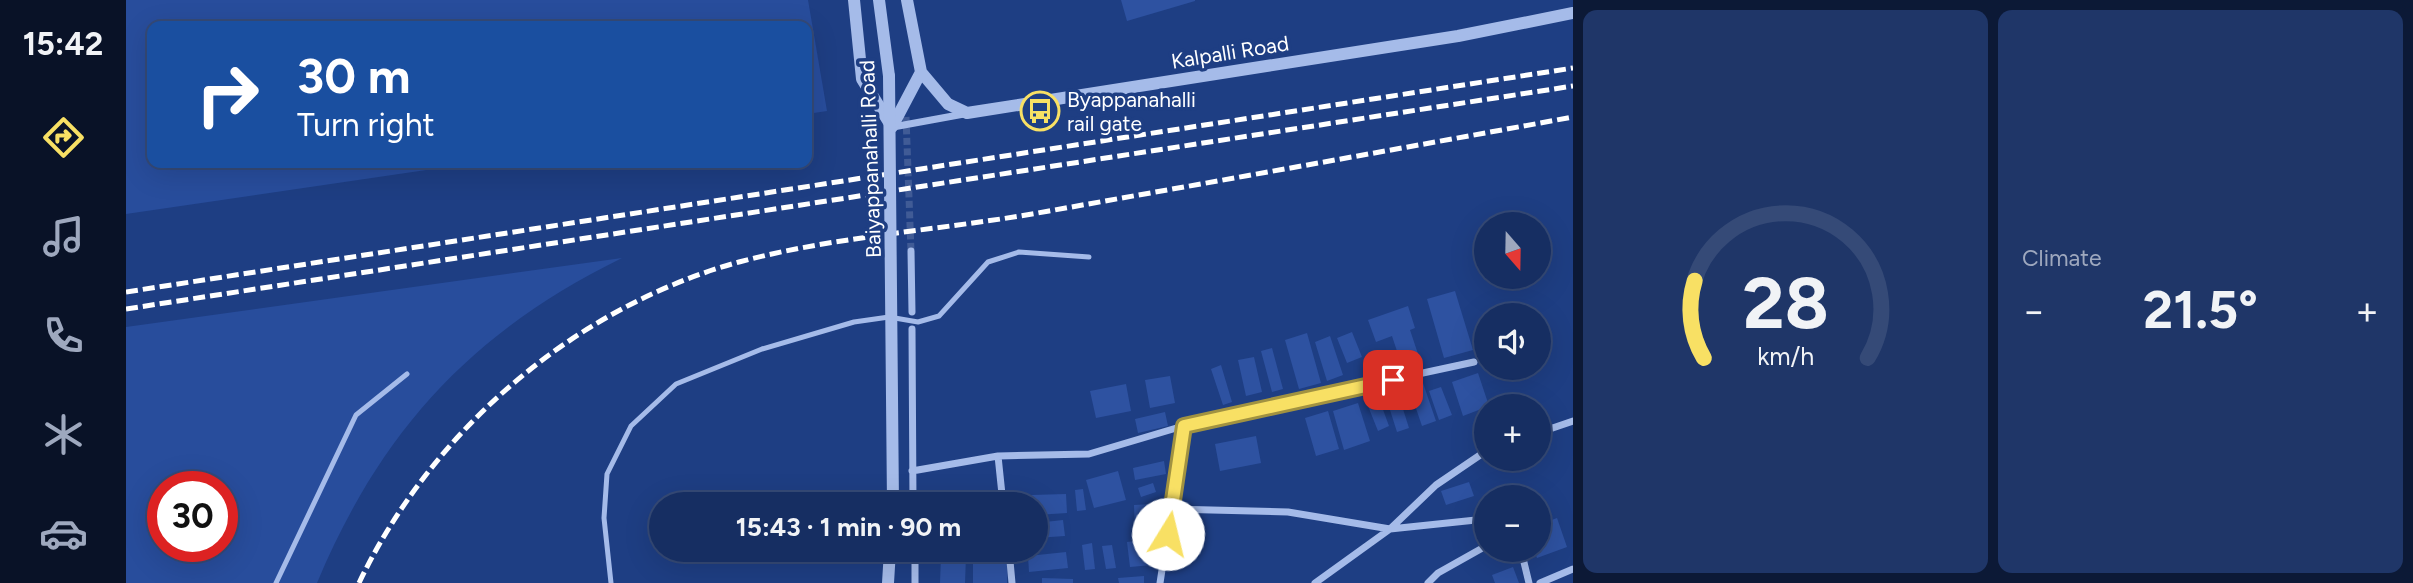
<!DOCTYPE html>
<meta charset="utf-8">
<style>
:root{--surface:#162e62;--page:#1f3668;--text:#f1f3f6;--muted:#9ea8be;--line:#354a77;--accent:#f8e064}
body{margin:0;font-family:Figtree,sans-serif;background:var(--page);color:var(--text);height:100vh;display:flex;flex-direction:column;font-size:26px;white-space:nowrap}
*{box-sizing:border-box;margin:0}
p{font-size:23px;color:var(--muted)}
.icon{flex:none;width:38px;height:38px;fill:none;stroke:currentColor;stroke-width:2;stroke-linecap:round;stroke-linejoin:round}
.map{position:relative;flex:1;overflow:hidden}
.side{display:flex;flex-direction:column;gap:10px;padding:10px;background:#0c1936;width:840px}
.side>*{flex:none}
.top-card{position:absolute;left:21px;top:21px;width:665px;height:147px;border-radius:14px;box-shadow:0 7px 28px #0002,0 0 0 2px var(--line);background:#1a4fa0;color:#fff;overflow:hidden}
.needle{width:46px;rotate:160deg}
.buttons{position:absolute;left:1348px;top:212px;display:grid;gap:14px}
.buttons a{display:grid;place-items:center;width:77px;height:77px;border-radius:50%;background:var(--surface);box-shadow:0 7px 28px #0002,0 0 0 2px var(--line);font-size:35px}
.speed{position:absolute;left:21px;top:471px;display:flex;gap:14px;font-size:35px;font-weight:700;text-align:center}
.speed>*{display:grid;place-content:center;width:91px;height:91px;border-radius:50%;background:var(--surface);box-shadow:0 7px 28px #0002,0 0 0 2px var(--line);line-height:1}
.speed .limit{border:10px solid #d22;background:#fff;color:#111}
.pin{position:absolute;display:grid;place-items:center;width:60px;height:60px;color:#fff;margin:-30px;border-radius:14px;box-shadow:0 4px 10px #0006}
.me{position:absolute;width:77px;margin:-38px;rotate:9deg;stroke-linejoin:round;filter:drop-shadow(0 0 5px #0008)}
.turn{display:flex;align-items:center;gap:24px;height:147px;padding:0 35px;font-size:32px}
.turn .icon{width:91px;height:91px;stroke-width:2.5}
.turn b{display:block;font-size:49px;line-height:60px}
.big{font-size:52px;font-weight:700;line-height:1.1}
.side .card{flex:1;display:flex;flex-direction:column;justify-content:center;gap:10px;min-width:0;padding:0 24px;border-radius:14px;background:var(--page)}
.side .dial{align-items:center;gap:0}
.dial svg{height:182px;overflow:visible;fill:none;stroke:var(--line);stroke-width:7;stroke-linecap:round;text-anchor:middle}
.dial text{fill:var(--text);stroke:none}
.heat{display:flex;justify-content:space-between;align-items:center;font-size:38px;direction:ltr}
.side .tiles{flex:1;display:grid;gap:10px;grid-template-columns:repeat(2,1fr)}
.trip{position:absolute;left:523px;top:492px;width:399px;height:70px;border-radius:35px;background:var(--surface);box-shadow:0 7px 28px #0002,0 0 0 2px var(--line);font-weight:700;line-height:70px;text-align:center}
main{display:flex;flex:1;min-height:0}
.tab-bar{display:flex;flex-direction:column;width:126px;justify-content:space-around;align-items:center;background:#091227;color:var(--muted)}
.tab-bar .icon{width:49px;height:49px}
.tab-bar .selected{color:var(--accent)}
.tab-bar b{font-size:32px;color:var(--text)}
.map>svg:first-child{display:block}
</style>
<main>
<nav class="tab-bar">
<b>15:42</b>
<svg class="icon selected" aria-label="directions" viewBox="0 0 24 24"><path d="M12 3l9 9-9 9-9-9zM9 14v-3h6M13 9l2 2-2 2"/></svg>
<svg class="icon" aria-label="music" viewBox="0 0 24 24"><path d="M9 18V5l10-2v13"/><circle cx="6" cy="18" r="3"/><circle cx="16" cy="16" r="3"/></svg>
<svg class="icon" aria-label="phone" viewBox="0 0 24 24"><path d="M5 4h4l2 5-3 2q2 4 5 5l2-3 5 2v4C11 20 4 13 5 4z"/></svg>
<svg class="icon" aria-label="climate" viewBox="0 0 24 24"><path d="M12 3v18M4 7l16 10M4 17L20 7"/></svg>
<svg class="icon" aria-label="car" viewBox="0 0 24 24"><path d="M5 17H2v-5l4-1 3-4h7l3 4 3 1v5h-3M9 17h6M6 11h13"/><circle cx="7" cy="17" r="2"/><circle cx="17" cy="17" r="2"/></svg>
</nav>
<div class="map">
<svg width="1447" height="583" viewBox="0 0 1447 583">
<rect width="100%" height="100%" fill="#1e3e83"/>
<path fill="#284d9c" fill-rule="evenodd" d="M0 0H682L701 111 681 114V26H26V163H348L0 214Z
M496 258C347 331 255 430 191 583H0V327ZM37 486H96V546H37Z"/>
<path fill="#2e52a1" d="M995 0H1069V1L1001 21Z
M1329 291 1347 350 1318 358 1301 299Z
M1282 306 1289 328 1284 330 1293 357 1275 363 1266 336 1250 342 1242 320Z
M1226 332 1236 357 1221 363 1211 338Z
M1181 333 1195 383 1173 389 1159 340Z
M1204 336 1217 375 1201 381 1189 342Z
M1146 348 1157 389 1146 392 1135 351Z
M1128 357 1136 392 1120 396 1112 360Z
M1095 365 1106 402 1097 405 1085 369Z
M1352 373 1363 406 1337 416 1326 382Z
M1044 376 1049 403 1024 408 1019 380Z
M1297 383 1310 421 1296 426 1283 388Z
M1000 384 1005 411 970 418 964 391Z
M1270 387 1283 428 1271 432 1258 391Z
M1315 387 1326 415 1313 420 1303 391Z
M1252 396 1263 426 1252 431 1240 401Z
M1232 403 1244 441 1218 450 1207 411Z
M1202 411 1213 449 1190 456 1179 418Z
M1039 412 1042 426 1012 433 1009 419Z
M1130 436 1135 463 1094 471 1089 444Z
M1038 461 1040 474 1009 480 1007 468Z
M992 471 1000 500 968 508 960 480Z
M1343 482 1348 496 1320 505 1315 491Z
M1027 483 1030 492 1015 497 1012 488Z
M957 489 960 510 951 511 949 490Z
M940 494 941 513 910 515V504H905V495Z
M1026 504 1028 532 1009 533 1008 505Z
M1431 518 1441 547 1411 558 1408 550H1412V525Z
M937 520 939 536 910 538V523Z
M1024 539 1026 565 1004 567 1001 542Z
M966 543 969 569 959 570 956 545Z
M986 545 990 568 980 569 976 546Z
M940 552 942 568 903 572 902 556Z
M815 556H840L839 583H814Z
M847 564H882L881 583H847Z
M1387 567 1393 583H1369L1366 575Z
M1018 576V583H993L992 578Z
M916 578 947 579V583H916Z"/>
<g fill="none" stroke-linecap="round" stroke-linejoin="round">
<path stroke="#405b96" stroke-width="7" stroke-dasharray="7 3.5" stroke-linecap="butt" d="M780 117 785 251"/>
<path stroke="#a5bbe9" stroke-width="5" d="M150 583 230 415 281 374
M485 583 478 518 481 474 505 426 550 384 636 349 728 322 763 317 792 322 813 316 862 262 893 252 963 257"/>
<path stroke="#a5bbe9" stroke-width="7" d="M767 127 838 114
M785 251 786 312
M786 329 787 504
M1412 433 1447 421
M872 456 877 504
M786 471 872 456 963 454 1074 421 1348 362
M1045 509 1162 512 1264 529 1350 520 1360 527
M789 550V583
M883 550 886 583
M1395 550 1403 583
M1034 583 1058 426
M1189 583 1264 529 1310 485 1360 451
M1302 583 1312 573 1360 546
M1414 583 1447 569"/>
<path stroke="#a5bbe9" stroke-width="12" d="M728 0 736 79 766 127 795 72 781 0
M753 0 763 76
M795 72 822 104 841 113 1332 36 1447 13
M762 583 764 550"/>
<path stroke="#fff" stroke-width="5" stroke-dasharray="12 5" stroke-linecap="butt" d="M0 292 1447 68
M0 309 1447 86
M233 583C306 430 449 307 613 262 714 235 820 230 923 211 1097 180 1272 149 1447 117"/>
<path stroke="#a5bbe9" stroke-width="12" d="M763 76 767 504"/>
</g>
<g fill="none" stroke-linecap="round" stroke-linejoin="round">
<defs>
<path id="route" d="M1042 534 1058 426 1267 380"/>
</defs>
<use href="#route" stroke="#a19241" stroke-width="18"/>
<use href="#route" stroke="#f8e064" stroke-width="12"/>
</g>
<defs>
<symbol id="bus-ring" viewBox="-11 -11 22 22"><circle r="9.5" fill="#1e3e83" stroke="#f8e064" stroke-width="1.5"/><path d="M-5-6H5V4H4V6H2V4H-2V6H-4V4H-5ZM-3.5-4V0h7V-4ZM-3.5 1.2v1.5H-2V1.2ZM2 1.2v1.5H3.5V1.2Z" fill="#f8e064"/></symbol>
</defs>
<g fill-rule="evenodd">
<use href="#bus-ring" x="892" y="89" width="44" height="44"/>
</g>
<g text-anchor="middle" dominant-baseline="central" stroke-width="7" stroke-linejoin="round" paint-order="stroke">
<g font-size="21" fill="#fff" stroke="#1e3e83">
<text transform="translate(1104 52) rotate(-9)">Kalpalli Road</text>
<text transform="translate(744 159) rotate(-92)">Baiyappanahalli Road</text>
</g>
<g font-size="21" fill="#fff" stroke="#1e3e83" text-anchor="start">
<text x="941" y="99">Byappanahalli<tspan x="941" dy="24">rail gate</tspan></text>
</g>
</g>
</svg>
<div class="buttons">
<a><svg class="needle" viewBox="-14 -14 28 28"><path d="M0-13l5 13h-10z" fill="#e53935"/><path d="M0 13l5-13h-10z" fill="#9ea8be"/></svg></a>
<a><svg class="icon" aria-label="sound" viewBox="0 0 24 24"><path d="M4 9h4l5-4v14l-5-4H4zM17 9q2 3 0 6"/></svg></a>
<a>+</a>
<a>−</a>
</div>
<div class="speed"><div class="limit">30</div></div>
<div class="pin" style="left:1267px;top:380px;background:#d93025"><svg class="icon" aria-label="arrive" viewBox="0 0 24 24"><path d="M6 21V4h12l-3 4 3 4H6"/></svg></div>
<svg class="me" style="left:1042px;top:534px" viewBox="-20 -20 40 40"><circle r="19" fill="#fff"/><path d="M0-13L10 11 0 6-10 11z" fill="#f8e064"/></svg>
<div class="trip">15:43 · 1 min · 90 m</div>
<div class="top-card">
<div class="turn"><svg class="icon" aria-label="right" viewBox="0 0 24 24"><path d="M7 20v-9h11M14 6l5 5-5 5"/></svg><div><b>30 m</b>Turn right</div></div>
</div>
</div>
<section class="side">
<div class="tiles">
<div class="card dial"><svg viewBox="0 0 100 80">
<path d="M14 69A42 42 0 1 1 86 69"/>
<path d="M14 69A42 42 0 0 1 10 35" stroke="#f8e064"/>
<text x="50" y="56" font-size="32" font-weight="700">28</text>
<text x="50" y="72" font-size="11">km/h</text>
</svg></div>
<div class="card"><p>Climate</p>
<div class="heat"><a>−</a><b class="big">21.5°</b><a>+</a></div>
</div>
</div>
</section>
</main>
